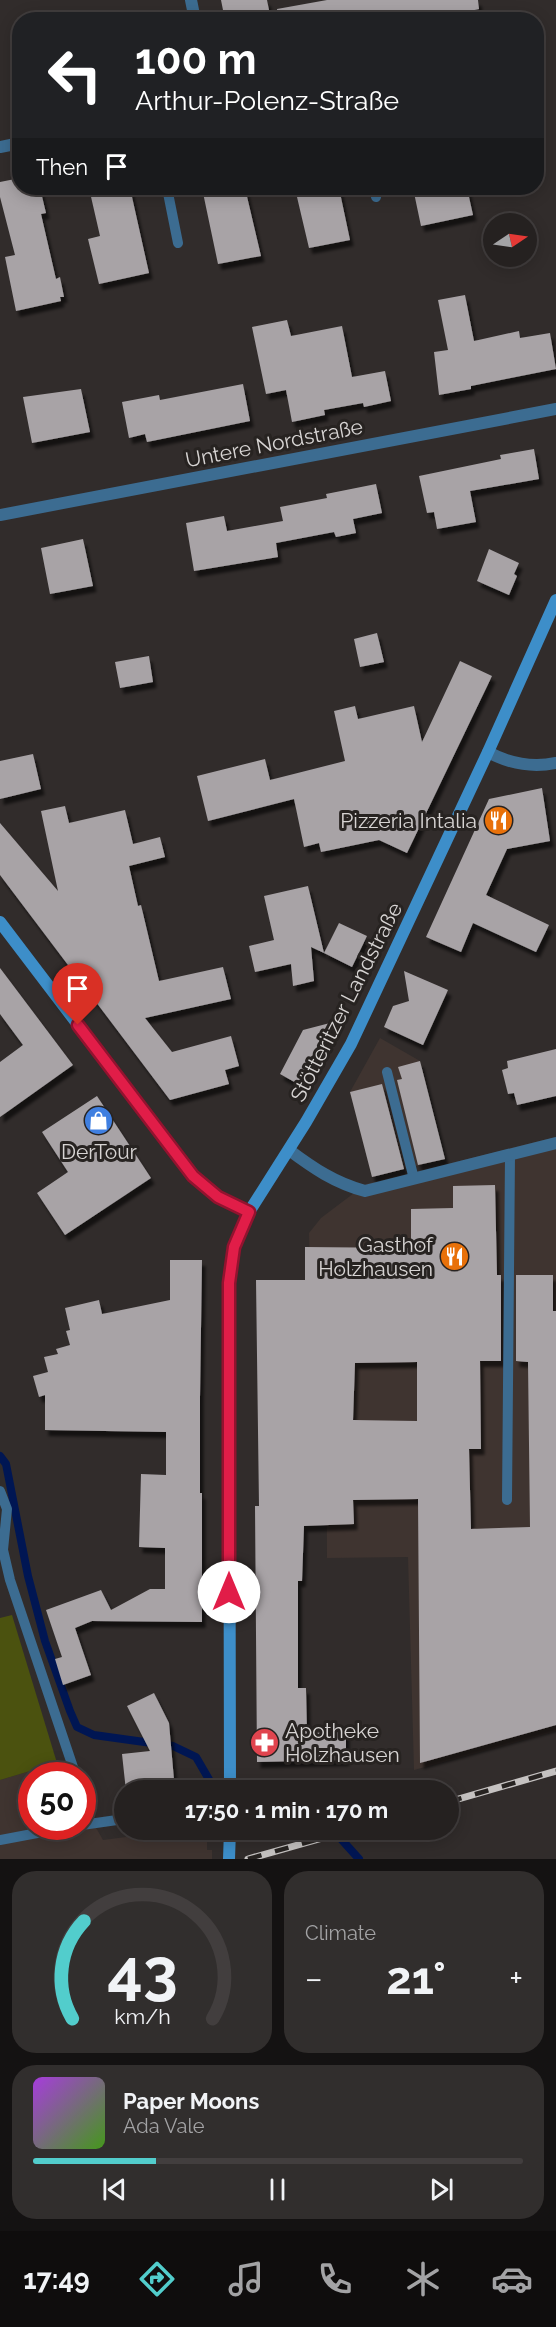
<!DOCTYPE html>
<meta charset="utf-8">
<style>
:root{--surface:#252120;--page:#312e2d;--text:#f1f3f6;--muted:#a3a3a5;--line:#423e3e;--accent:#52cdcc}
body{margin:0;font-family:Raleway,sans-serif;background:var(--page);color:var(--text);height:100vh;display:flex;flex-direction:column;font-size:22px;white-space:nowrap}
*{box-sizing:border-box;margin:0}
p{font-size:20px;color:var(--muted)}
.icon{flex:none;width:33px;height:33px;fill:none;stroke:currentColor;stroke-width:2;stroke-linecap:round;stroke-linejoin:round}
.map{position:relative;height:1859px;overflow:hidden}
.side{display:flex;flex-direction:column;gap:12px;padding:12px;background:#141212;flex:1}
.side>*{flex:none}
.guide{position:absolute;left:12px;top:12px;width:532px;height:183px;border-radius:24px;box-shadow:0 3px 15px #0003,0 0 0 2px var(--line);background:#202124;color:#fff;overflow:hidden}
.needle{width:39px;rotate:77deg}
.fabs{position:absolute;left:483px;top:213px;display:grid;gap:12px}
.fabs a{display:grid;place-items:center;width:54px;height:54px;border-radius:50%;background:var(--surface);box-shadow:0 3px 15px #0003,0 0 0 2px var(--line);font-size:30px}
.speed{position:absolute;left:18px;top:1762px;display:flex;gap:12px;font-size:30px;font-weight:700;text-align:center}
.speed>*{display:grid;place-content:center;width:78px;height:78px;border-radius:50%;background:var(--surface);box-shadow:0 3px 15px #0003,0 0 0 2px var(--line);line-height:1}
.speed .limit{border:9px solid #d22;background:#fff;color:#111}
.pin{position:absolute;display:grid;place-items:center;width:51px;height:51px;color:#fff;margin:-62px -26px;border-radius:50% 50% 50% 0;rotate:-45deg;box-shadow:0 0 6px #0007}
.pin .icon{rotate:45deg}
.me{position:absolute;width:66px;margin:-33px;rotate:0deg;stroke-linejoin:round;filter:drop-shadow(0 0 4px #0008)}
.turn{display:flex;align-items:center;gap:21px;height:126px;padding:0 24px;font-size:27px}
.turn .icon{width:78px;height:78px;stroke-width:2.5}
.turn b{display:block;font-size:42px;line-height:51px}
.then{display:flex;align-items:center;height:57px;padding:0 24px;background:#0003;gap:12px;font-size:22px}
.big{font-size:45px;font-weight:700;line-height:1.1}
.side .widget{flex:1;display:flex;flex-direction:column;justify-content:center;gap:9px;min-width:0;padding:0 21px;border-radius:24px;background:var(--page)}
.side .dial{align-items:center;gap:0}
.dial svg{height:156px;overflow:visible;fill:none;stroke:var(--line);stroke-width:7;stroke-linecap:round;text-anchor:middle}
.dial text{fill:var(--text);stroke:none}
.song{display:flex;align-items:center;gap:18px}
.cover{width:72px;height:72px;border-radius:9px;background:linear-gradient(135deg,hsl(280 70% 55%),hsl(100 70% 35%))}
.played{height:6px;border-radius:3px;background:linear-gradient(90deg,var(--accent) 25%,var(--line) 25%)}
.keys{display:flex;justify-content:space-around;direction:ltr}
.heat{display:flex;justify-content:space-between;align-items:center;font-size:33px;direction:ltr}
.side .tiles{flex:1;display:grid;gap:12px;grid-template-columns:1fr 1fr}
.widget:last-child{grid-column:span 2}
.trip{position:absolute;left:114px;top:1780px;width:345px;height:60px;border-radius:30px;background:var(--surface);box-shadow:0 3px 15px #0003,0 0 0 2px var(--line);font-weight:700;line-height:60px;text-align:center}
.tabs{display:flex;height:96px;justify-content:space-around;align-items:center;background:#0f0d0d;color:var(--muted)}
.tabs .icon{width:42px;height:42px}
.tabs .on{color:var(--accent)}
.tabs b{font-size:27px;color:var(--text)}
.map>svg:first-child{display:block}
</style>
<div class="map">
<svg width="556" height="1859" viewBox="0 0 556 1859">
<defs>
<filter id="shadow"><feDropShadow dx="3.5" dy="6" stdDeviation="1.5" flood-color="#0009"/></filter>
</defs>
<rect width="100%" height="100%" fill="#312c2b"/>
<path fill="#3f3430" d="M380 1038 420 1061 445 1159 372 1177 350 1092Z
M556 1137V1731L414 1770 408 1557 327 1558 326 1376 313 1373 309 1233 321 1218 366 1184Z
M57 1763 65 1776H32V1827H82L83 1805 103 1840 181 1830H207V1850H212V1859H0V1780Z"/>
<path fill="#4b520f" d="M12 1615 57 1763 0 1780V1618Z"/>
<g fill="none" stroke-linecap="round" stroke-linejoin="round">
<path stroke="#001653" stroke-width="8" d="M0 1456 6 1464 28 1576 45 1641 70 1711 77 1727 94 1735 173 1746 196 1757 214 1788
M333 1830 359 1859"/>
</g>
<path fill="#a8a3a6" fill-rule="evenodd" filter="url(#shadow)" d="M221 0H267L271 20H225Z
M327 0H478L479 9 429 20H278L277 9Z
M20 178V188H40L46 213 41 214 56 279 60 277 64 297H60L61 301 16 311 5 257 15 255 0 197V182Z
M89 188H130L149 273 99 284 88 239 100 236Z
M202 188H245L261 256 218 264Z
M339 188 350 240 309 248 297 197Z
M413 188H467L473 215 421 226Z
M465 295 474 341 519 331 520 338 550 333 556 369 471 386V389L439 395 434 352 448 350 438 300Z
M287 320 291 336 342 326 352 377 385 371 391 401 364 407 363 403 324 410 325 415 292 422 286 390 266 394 252 327Z
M243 384 250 421 147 442 145 434 129 438 122 402 159 395 160 400Z
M81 389 90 432 32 443 23 397Z
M534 449 539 479 470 491 476 522 437 529 434 512 427 513 419 476 501 459 500 455Z
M376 484 382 513 353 519 356 533 336 537 334 532 276 543 278 557 194 571 186 523 224 516 227 531 283 521 280 507 327 498 326 494Z
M83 539 93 586 50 594 41 548Z
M489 549 519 563 514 574 517 576 509 595 477 581Z
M377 633 384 662 360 667 354 639Z
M149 656 153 682 120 688 115 662Z
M460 661 492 676 407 853 379 840 321 852 319 843 304 847 294 799 208 821 197 776 265 759 270 780 345 761 334 711 355 706 358 719 414 706 422 742Z
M33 754 41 789 0 799V761Z
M542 788 550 841 507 849 486 895 549 925 536 952 473 923 461 952 426 937 489 799Z
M65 806 69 823 125 810 133 844 160 837 165 857 129 866 138 906 141 905 159 981 223 967 231 999 145 1018 172 1052 231 1036 239 1066 225 1070 229 1084 170 1100 0 875V823L58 891 41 811Z
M308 886 324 953 311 947 314 981 293 986 291 964 255 972 249 946 274 940 264 896Z
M339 923 367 936 352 967 324 953Z
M0 968 73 1065 0 1117V1062L23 1045 0 1014Z
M404 971 448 990 423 1045 384 1027 393 1006 409 1001Z
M330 1023 298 1084 280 1074 303 1030Z
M556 1049V1096L517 1105 514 1093 508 1094 502 1070 508 1068 507 1061Z
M420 1061 445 1159 418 1165 397 1080 402 1079 398 1067Z
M382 1084 404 1169 372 1177 350 1092Z
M97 1096 151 1178 65 1235 37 1193 68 1172 42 1132Z
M495 1185 497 1275H501V1361H480L481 1449H469L471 1529 530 1527 528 1362 516 1361V1275H553V1311H556V1725L420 1763 418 1499 353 1500 354 1524 304 1526 302 1581H298V1688H306L307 1733 346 1732V1760L257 1762 255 1506H259L256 1280H305V1247L411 1248V1209L453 1208V1186ZM417 1362V1421L353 1420 355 1363Z
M170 1260H202L200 1397V1493H202V1622L92 1621 75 1628 91 1675 63 1685 55 1659 62 1657 46 1610 101 1590 111 1610 150 1589H165V1548L139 1547 141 1474 166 1475V1432L45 1430V1395L39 1397 33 1376 48 1372 44 1357 58 1354 56 1349 70 1345 66 1331 70 1330 65 1308 99 1300 102 1314 170 1300Z
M154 1693 169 1723 175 1791 169 1789 126 1791 122 1754 150 1751 127 1706Z"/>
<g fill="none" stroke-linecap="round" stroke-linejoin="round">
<path stroke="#3c6c91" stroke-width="10" d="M167 188 178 243
M374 188 376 197
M387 1072 414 1179
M0 1491 7 1509 3 1550 10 1580 76 1776
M507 1500 510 1155
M82 1794 89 1823
M82 1825 124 1819
M0 1840 69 1827"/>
<path stroke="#3c6c91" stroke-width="12" d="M191 0 195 20
M0 147 20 143
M0 515 556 409
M488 752C510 764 531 768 556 763
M289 1150C313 1168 335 1183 365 1191L556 1143"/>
<path stroke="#3d8ec9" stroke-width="12" d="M0 922 193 1176 218 1197 249 1212
M230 1791 229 1283 234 1247 249 1212 306 1122 351 1044 488 752 556 600
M229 1859 230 1830"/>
<defs>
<path id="rail" d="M448 1802 556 1771
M248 1859 351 1830"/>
</defs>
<use href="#rail" stroke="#c5c2c1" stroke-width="7"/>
<use href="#rail" stroke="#272321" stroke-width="4.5" stroke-dasharray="14" stroke-linecap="butt"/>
</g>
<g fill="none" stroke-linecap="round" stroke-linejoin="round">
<defs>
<path id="route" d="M78 1025 193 1176 218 1197 249 1212 234 1247 229 1283V1592"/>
</defs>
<use href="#route" stroke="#92132f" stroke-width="15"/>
<use href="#route" stroke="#e11d48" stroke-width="10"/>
</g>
<defs>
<symbol id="restaurant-disc" viewBox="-11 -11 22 22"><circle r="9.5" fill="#e8710a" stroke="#272321"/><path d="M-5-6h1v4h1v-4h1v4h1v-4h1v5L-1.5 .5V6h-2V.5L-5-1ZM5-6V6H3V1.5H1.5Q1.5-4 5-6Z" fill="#fff"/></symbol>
<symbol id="shop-disc" viewBox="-11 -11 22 22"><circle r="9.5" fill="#3f7fe0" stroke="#272321"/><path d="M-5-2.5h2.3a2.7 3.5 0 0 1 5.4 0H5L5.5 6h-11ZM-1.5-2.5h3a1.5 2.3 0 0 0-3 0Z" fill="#fff"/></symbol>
<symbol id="pharmacy-disc" viewBox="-11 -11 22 22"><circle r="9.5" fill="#e0444e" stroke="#272321"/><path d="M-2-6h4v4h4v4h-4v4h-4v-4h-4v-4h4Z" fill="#fff"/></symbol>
</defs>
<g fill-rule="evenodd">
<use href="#restaurant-disc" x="482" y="804" width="33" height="33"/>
<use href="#shop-disc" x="82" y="1104" width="33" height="33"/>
<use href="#restaurant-disc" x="438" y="1240" width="33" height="33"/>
<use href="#pharmacy-disc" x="248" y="1726" width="33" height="33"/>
</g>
<g text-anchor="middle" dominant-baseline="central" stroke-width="6" stroke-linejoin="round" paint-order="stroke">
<g font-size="21" fill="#d7d4d3" stroke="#272321">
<text transform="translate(274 443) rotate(-11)">Untere Nordstraße</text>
<text transform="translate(346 1002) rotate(-63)">Stötteritzer Landstraße</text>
</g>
<g font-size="21" fill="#d7d4d3" stroke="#272321" text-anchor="end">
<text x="477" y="820">Pizzeria Intalia</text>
<text x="99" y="1151" text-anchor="middle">DerTour</text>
<text x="433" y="1244">Gasthof<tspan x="433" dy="24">Holzhausen</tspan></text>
<text x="285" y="1730" text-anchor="start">Apotheke<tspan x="285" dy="24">Holzhausen</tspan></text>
</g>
</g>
</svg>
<div class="fabs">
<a><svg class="needle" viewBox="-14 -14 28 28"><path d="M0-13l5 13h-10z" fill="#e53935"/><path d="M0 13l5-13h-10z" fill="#a3a3a5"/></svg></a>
</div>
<div class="speed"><div class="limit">50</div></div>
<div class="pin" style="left:78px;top:1025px;background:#d93025"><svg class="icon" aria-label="arrive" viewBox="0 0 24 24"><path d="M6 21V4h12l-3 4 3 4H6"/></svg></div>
<svg class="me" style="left:229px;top:1592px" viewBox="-20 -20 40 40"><circle r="19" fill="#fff"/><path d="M0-13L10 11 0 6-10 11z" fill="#e11d48"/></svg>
<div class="trip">17:50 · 1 min · 170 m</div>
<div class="guide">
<div class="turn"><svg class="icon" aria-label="left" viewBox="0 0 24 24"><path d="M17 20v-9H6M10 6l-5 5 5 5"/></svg><div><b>100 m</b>Arthur-Polenz-Straße</div></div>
<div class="then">Then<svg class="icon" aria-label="arrive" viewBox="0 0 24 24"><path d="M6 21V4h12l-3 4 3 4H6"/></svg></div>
</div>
</div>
<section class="side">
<div class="tiles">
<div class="widget dial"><svg viewBox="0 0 100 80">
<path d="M14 69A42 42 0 1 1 86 69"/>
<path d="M14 69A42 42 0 0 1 20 19" stroke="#52cdcc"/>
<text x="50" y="56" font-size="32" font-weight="700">43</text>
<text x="50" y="72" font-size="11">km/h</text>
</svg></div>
<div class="widget"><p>Climate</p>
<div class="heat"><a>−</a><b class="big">21°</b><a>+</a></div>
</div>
<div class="widget">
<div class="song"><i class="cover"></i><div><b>Paper Moons</b><p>Ada Vale</p></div></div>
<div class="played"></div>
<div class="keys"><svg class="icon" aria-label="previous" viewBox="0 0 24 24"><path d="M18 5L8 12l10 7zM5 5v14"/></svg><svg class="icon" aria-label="pause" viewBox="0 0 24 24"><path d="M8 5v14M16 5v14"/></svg><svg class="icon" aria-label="next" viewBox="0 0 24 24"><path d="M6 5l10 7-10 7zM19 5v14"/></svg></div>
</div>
</div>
</section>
<nav class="tabs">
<b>17:49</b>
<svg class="icon on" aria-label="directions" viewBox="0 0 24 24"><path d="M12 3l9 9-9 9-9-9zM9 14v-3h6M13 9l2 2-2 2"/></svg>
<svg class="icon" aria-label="music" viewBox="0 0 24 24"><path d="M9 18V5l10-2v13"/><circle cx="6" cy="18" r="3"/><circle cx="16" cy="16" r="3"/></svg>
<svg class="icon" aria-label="phone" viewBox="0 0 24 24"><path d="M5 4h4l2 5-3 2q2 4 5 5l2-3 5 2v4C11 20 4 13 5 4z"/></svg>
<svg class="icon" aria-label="climate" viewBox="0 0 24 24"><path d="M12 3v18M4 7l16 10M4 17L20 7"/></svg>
<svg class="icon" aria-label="car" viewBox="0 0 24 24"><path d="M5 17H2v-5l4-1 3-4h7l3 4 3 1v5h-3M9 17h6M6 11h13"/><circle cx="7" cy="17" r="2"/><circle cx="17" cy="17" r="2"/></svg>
</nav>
